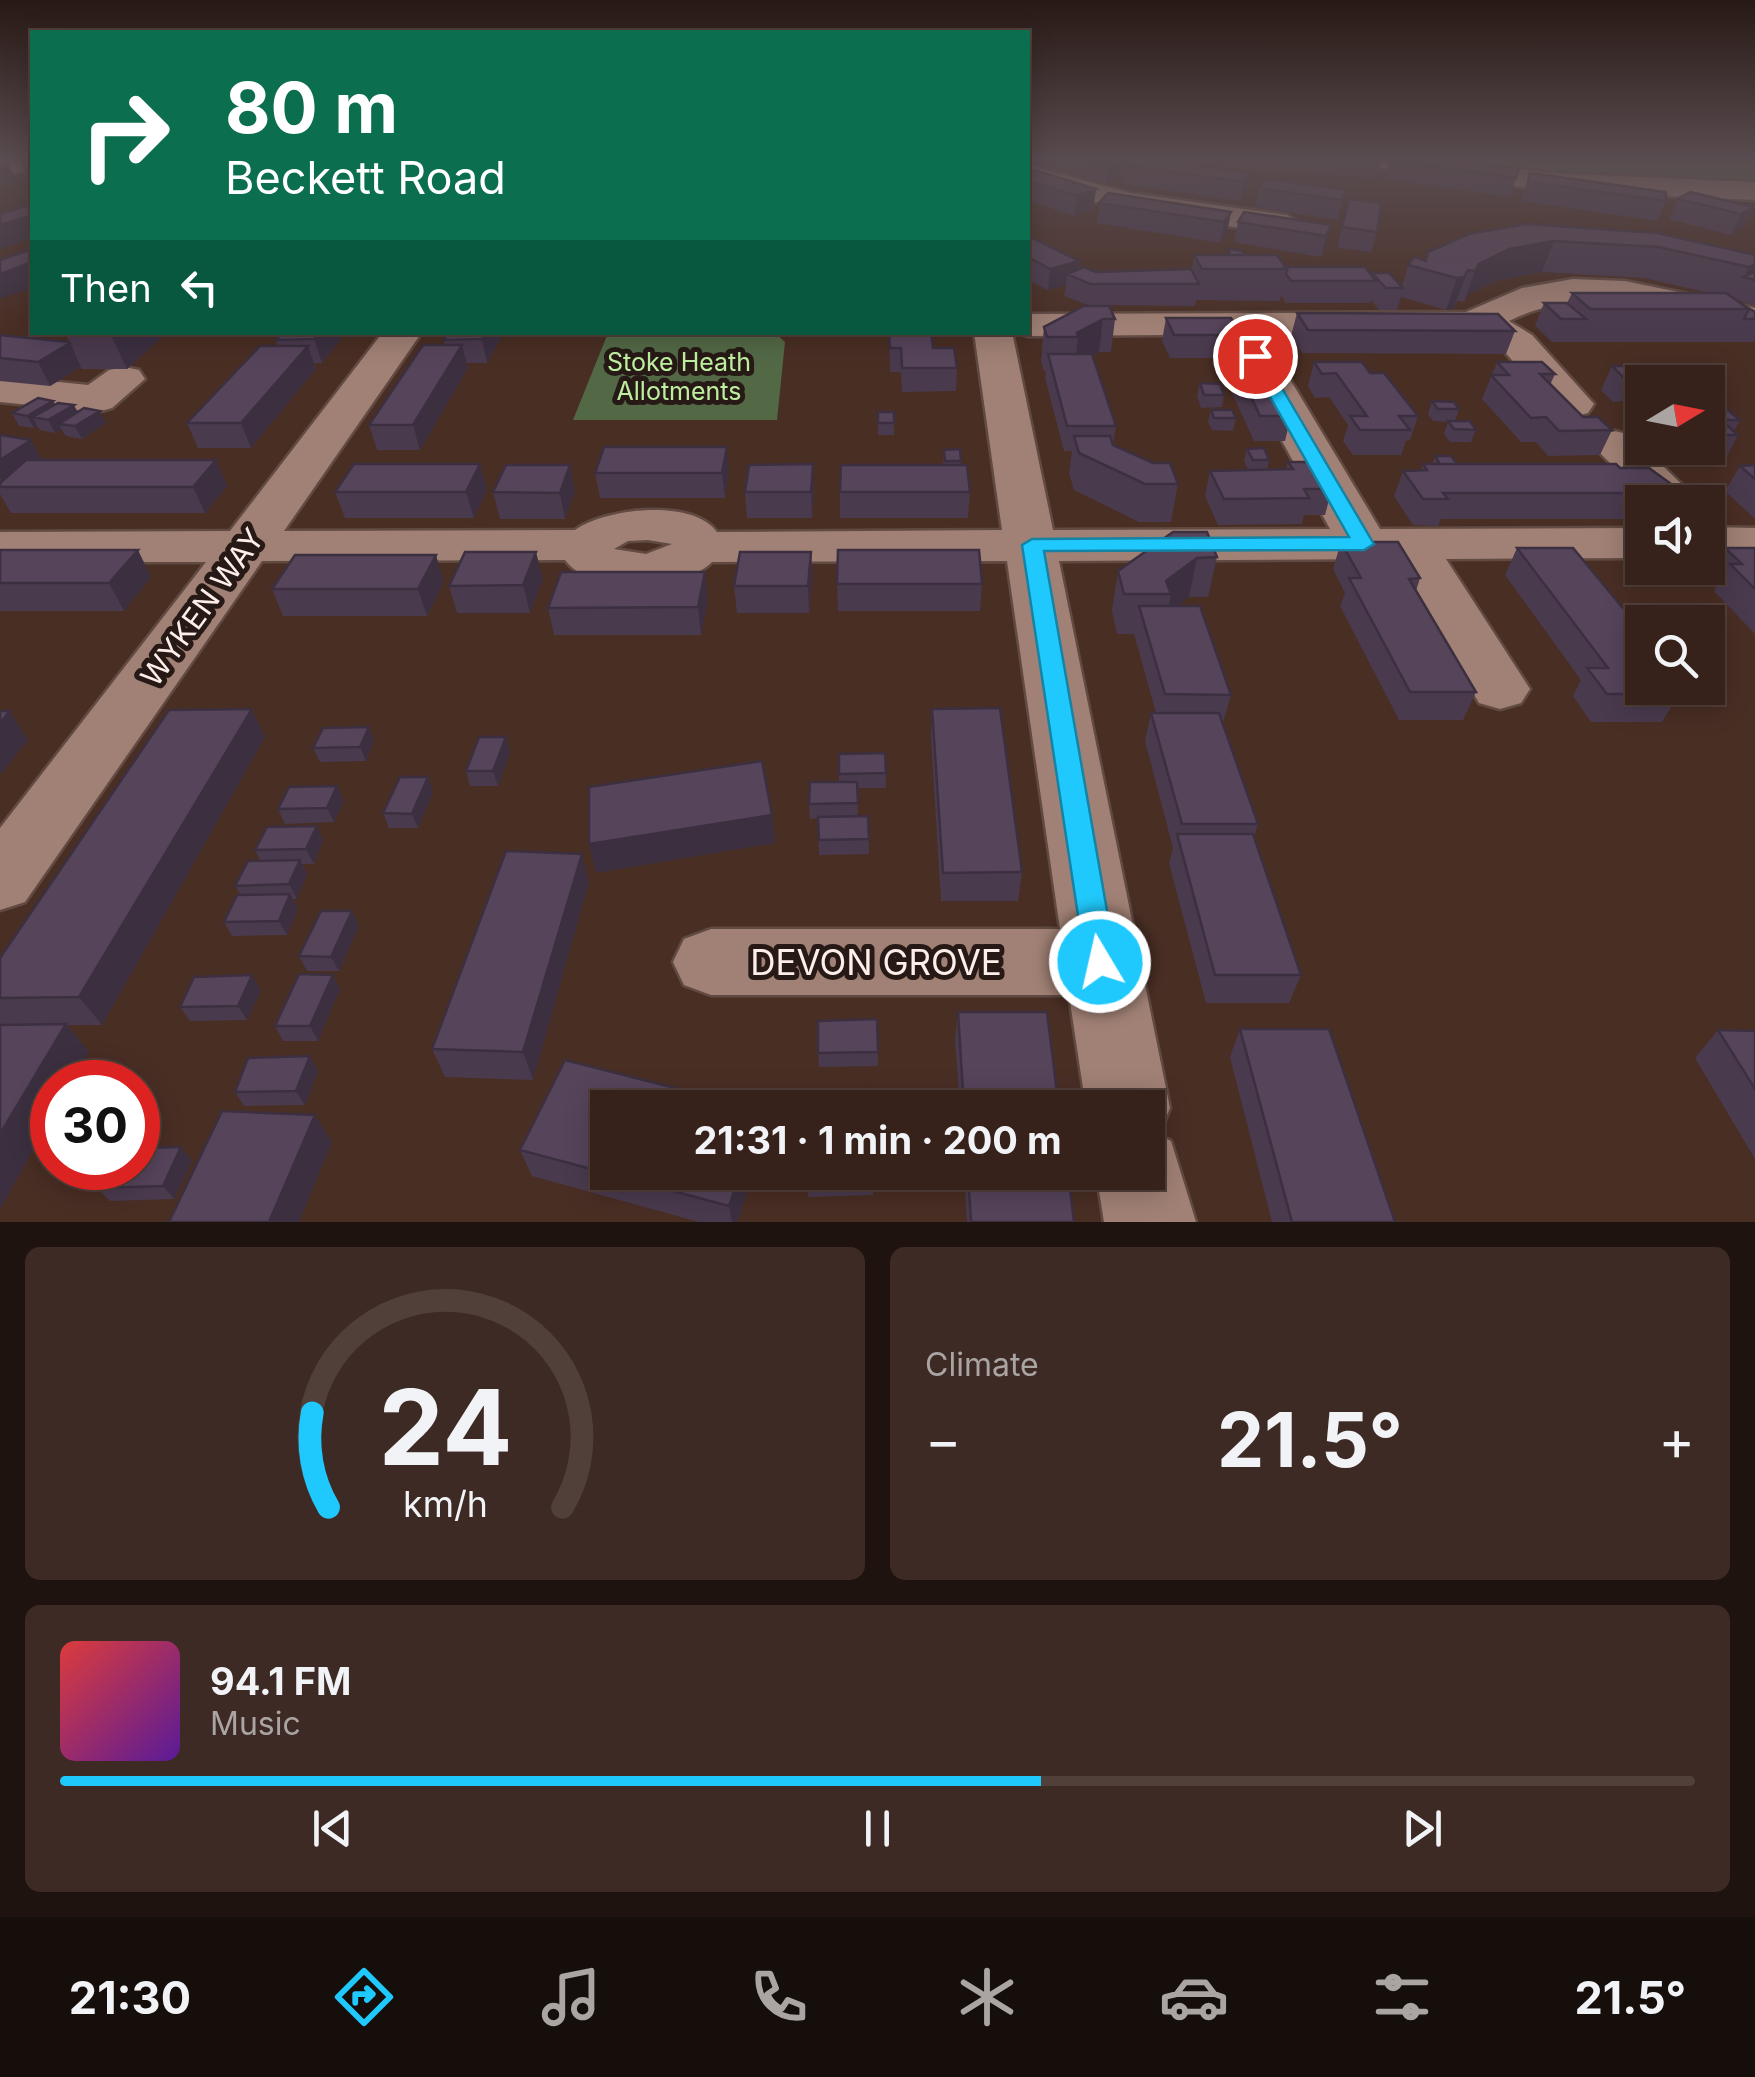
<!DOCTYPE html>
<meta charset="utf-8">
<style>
:root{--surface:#37221b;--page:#3e2a24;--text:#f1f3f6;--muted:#aaa4a3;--line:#513f3a;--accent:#20c9fd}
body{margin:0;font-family:Inter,sans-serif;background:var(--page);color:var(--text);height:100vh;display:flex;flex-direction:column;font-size:38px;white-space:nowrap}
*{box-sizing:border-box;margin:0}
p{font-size:32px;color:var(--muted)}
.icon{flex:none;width:55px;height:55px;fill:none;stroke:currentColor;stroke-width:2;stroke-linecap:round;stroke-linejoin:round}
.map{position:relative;height:1222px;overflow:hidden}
.drawer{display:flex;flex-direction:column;gap:25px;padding:25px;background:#1e130f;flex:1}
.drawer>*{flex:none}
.banner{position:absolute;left:30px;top:30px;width:1000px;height:305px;border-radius:0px;box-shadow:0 5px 25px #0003,0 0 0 2px var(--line);background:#0b6e4f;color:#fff;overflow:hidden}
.needle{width:65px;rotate:80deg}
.controls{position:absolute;left:1625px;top:365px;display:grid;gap:20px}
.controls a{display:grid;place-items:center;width:100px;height:100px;border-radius:0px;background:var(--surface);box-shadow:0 5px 25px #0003,0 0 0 2px var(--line);font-size:50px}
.speed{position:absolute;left:30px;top:1060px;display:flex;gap:20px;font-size:50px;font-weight:700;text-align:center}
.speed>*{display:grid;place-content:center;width:130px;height:130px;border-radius:50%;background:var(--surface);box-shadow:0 5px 25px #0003,0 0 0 2px var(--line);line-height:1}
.speed .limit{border:15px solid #d22;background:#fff;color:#111}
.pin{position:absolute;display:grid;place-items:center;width:85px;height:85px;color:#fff;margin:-42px;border:5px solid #fff;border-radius:50%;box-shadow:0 2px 10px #0007}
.me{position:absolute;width:110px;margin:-55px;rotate:351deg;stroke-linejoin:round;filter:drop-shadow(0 0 8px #0008)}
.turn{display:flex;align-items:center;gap:35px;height:210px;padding:0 30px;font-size:45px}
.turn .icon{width:130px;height:130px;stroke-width:2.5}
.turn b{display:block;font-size:70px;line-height:85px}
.then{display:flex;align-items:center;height:95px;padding:0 30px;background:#0003;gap:20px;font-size:38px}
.big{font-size:75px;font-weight:700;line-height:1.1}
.drawer .card{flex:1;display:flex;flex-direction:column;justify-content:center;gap:15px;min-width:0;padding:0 35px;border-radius:15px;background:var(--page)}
.drawer .dial{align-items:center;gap:0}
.dial svg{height:260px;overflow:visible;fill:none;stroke:var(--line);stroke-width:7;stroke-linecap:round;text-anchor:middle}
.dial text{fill:var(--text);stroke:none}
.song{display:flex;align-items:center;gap:30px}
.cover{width:120px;height:120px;border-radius:15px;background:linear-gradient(135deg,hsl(0 70% 55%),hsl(270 70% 35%))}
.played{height:10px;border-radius:5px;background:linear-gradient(90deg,var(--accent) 60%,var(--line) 60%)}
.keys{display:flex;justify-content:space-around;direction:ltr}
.heat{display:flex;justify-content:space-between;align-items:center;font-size:55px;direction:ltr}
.drawer .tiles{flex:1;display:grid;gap:25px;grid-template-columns:1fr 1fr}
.card:last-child{grid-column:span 2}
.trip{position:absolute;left:590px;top:1090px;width:575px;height:100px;border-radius:0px;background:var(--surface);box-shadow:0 5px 25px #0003,0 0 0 2px var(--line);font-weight:700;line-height:100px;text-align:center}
.menu{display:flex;height:160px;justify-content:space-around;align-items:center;background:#160e0b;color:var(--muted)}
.menu .icon{width:70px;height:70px}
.menu .selected{color:var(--accent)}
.menu b{font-size:45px;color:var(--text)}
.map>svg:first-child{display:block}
</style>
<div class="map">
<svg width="1755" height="1222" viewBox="0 0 1755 1222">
<rect width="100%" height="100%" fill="#492e24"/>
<path fill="#536946" d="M1424 160H1755V183L1598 179Z
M608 333H775L785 342 777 420H573Z"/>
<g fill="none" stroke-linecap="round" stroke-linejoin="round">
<defs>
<path id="minor" d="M0 160H32V169L0 176Z
M1368 160H1448L1550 173 1755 182V200L1550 191 1382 168Z
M1028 165 1130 193 1287 215 1303 225 1287 235 1128 211 1028 183Z
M1573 279 1625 281 1755 308V330C1670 312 1591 280 1509 321L1532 335 1594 404 1588 413 1573 417 1558 413 1504 351 1474 333 1028 336 1014 332H1028V314L1466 312 1522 288Z
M383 332H422L284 531 575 530C605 508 693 498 717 532L1002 530 974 332H1012L1053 530 1330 529 1233 351 1239 343H1267L1273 351 1380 529 1642 528V558L1446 559 1530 689 1521 703 1500 709 1479 703 1394 559 1059 561 1170 1108 1159 1135 1171 1141 1196 1222H1104L1096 1172H1148V1108H1086L1069 995H711L684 985 673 962 684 939 711 929H1060L1007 561 712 562C684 591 590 595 565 560L262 561 25 902 0 910V828L206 562H0V532L230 531ZM648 540 672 544 646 554 614 549 628 541Z
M124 367 139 370 145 379 112 408 97 412 0 402V376L88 385 109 370Z
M1615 431 1631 435 1700 502H1649L1592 445 1599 435Z
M1708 527 1755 528V558L1708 557Z"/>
</defs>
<use href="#minor" stroke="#604a42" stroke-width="5"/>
<use href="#minor" fill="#a18175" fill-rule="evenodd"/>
</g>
<path fill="#4a3a4e" d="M1030 160H1123L1121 176 1106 183 1072 174 1073 171Z
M1257 160H1381L1374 179 1257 162Z
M1390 160 1519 169 1510 197 1385 179Z
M1125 165 1251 173 1247 192 1241 201 1122 184Z
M1028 167V173L1096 189 1093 209 1074 216 1028 201Z
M1530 173 1666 201 1657 221 1521 201Z
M1259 188 1346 190 1337 220 1255 207Z
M1349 199 1377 232 1371 252 1337 248Z
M1678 199 1753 207 1743 227 1731 235 1669 219Z
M1099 203 1231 212 1227 232 1220 243 1097 223Z
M1238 222 1331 225 1326 245 1321 257 1234 242Z
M1526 224 1755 255V306L1734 299 1755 312V339L1754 342H1552L1535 326 1544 303H1567L1572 293H1710L1644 278 1542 272 1498 280 1468 295 1464 302 1457 301 1453 309 1446 310 1401 297 1397 310H1379L1371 300 1370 303H1286L1281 295 1280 301 1196 300 1195 306 1088 305 1064 296 1066 285 1048 290 1028 280V236L1079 261 1078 270 1096 272 1192 270 1194 255H1242L1285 267 1371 275 1372 273 1402 286 1408 265Z
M1084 306 1115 319 1111 352H1099L1092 356 1116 426 1113 445 1178 484 1171 522H1139L1074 490 1069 473 1072 451H1064L1045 378 1046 371H1044L1041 361 1044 327Z
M1297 313 1515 331 1506 354 1302 353 1291 336Z
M1166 318 1241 335 1236 358H1170L1162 341Z
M69 332H168L127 369H82L81 367 50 386 0 381V335L69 342 66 335Z
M346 332 322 363H314L316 369 251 448H198L187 423 278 346 276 340Z
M448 332H504L487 363H466L468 368 420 450H377L369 425 445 345 444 340Z
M889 332H931L933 348 957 368 956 391 902 392 901 372H890Z
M1233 359 1291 416 1285 441H1254L1227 382Z
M1314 362 1370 373 1418 416 1410 440 1406 441 1401 455H1353L1343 441 1348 425 1329 397 1315 398 1308 386Z
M1497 362 1555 374 1550 385 1583 417 1612 430 1600 455 1548 456 1536 442H1521L1482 399Z
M1612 366 1673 377 1694 382H1642V415L1627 401 1613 402 1601 390Z
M1200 383 1224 395 1222 407 1201 408 1197 396Z
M1708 394 1740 420 1734 431 1738 435 1725 460H1675L1661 448H1708Z
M53 401 55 404 106 423 82 439 66 436 61 429 55 433 40 430 37 426 34 428 19 426 12 413Z
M1432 401 1459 409 1455 421 1476 430 1471 442H1450L1444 434 1448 422 1433 421 1428 414Z
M1211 410 1236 418 1233 431 1212 430 1208 422Z
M878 412H894V435H878Z
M0 435 42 460H216L227 486 205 513H11L0 494Z
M960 449 961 465 970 492 968 518H840V492L943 465 944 450Z
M1247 449 1269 460 1267 470 1286 469 1288 462 1332 489 1325 515H1304L1302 524 1218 525 1205 496 1210 471 1248 470 1244 461Z
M1435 456 1457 464 1620 468 1678 489 1671 502H1642V519H1441L1438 526 1413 525 1394 496 1403 471H1421L1423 464H1432Z
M1755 465V519L1725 491 1740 466Z
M729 472 725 498H600L595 473Z
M487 490 474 518H345L335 492Z
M814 490 812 518H747L745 492Z
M575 491 565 519H500L493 492Z
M1173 532 1217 557 1208 597H1189L1177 606 1231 695 1223 723 1258 824 1254 837 1301 975 1289 1003H1206L1169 863 1173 848 1145 741 1151 713H1156L1134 634H1117L1112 611 1118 571Z
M1341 542 1420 578 1416 591 1476 692 1463 720H1399L1340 606 1345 593 1333 569Z
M1517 548 1642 688 1679 694 1662 722H1591L1573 696 1581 680 1505 575Z
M1725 548H1755V634L1714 591 1719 583 1710 575Z
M0 550 151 577 124 611H0Z
M811 552 812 579 809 613H737L734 586Z
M543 579 530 613H457L449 586Z
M444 582 427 616H283L272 589Z
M837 584H982L980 611H838Z
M708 599 701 635H554L548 608Z
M932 709 1022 872 1018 901H941L931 737Z
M265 737 102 1025H67L89 1052 52 1082V1115L0 1209V958Z
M506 737 510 752 498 786H470L466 771Z
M374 741 366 761 320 762 313 748Z
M885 753 886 788H857L858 816H868L869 854 819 855 818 818 810 819 809 804 839 782V754Z
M428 777 433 792 418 828H389L383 813Z
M344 801 334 822 285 824 278 809Z
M323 840 314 864H302L307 874 297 899H293L298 909 287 935 232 936 224 922 241 895 235 886 260 860 255 850Z
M582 854 589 882 533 1080 445 1077 432 1049Z
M359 925 339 971H307L299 956Z
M340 989 318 1041H283L275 1026Z
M261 990 247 1020 190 1021 180 1007Z
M958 1012 1059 1108H960L955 1040Z
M877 1019 878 1066 819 1067 818 1053Z
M1240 1029 1395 1222H1272L1230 1057Z
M1718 1030 1755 1031V1159L1695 1058Z
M318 1071 305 1105 244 1106 235 1092Z
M520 1150 754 1172 737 1222H699L532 1176Z
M192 1161 174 1199 110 1201 97 1188Z
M873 1172V1195L808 1197 807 1183Z
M964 1172H1068L1074 1222H967Z"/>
<path fill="#3c3040" d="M32 160V179L29 180 20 161Z
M1118 160H1123L1121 176 1106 183 1109 164Z
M8 163 17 182 0 185V165Z
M1251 173 1247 192 1241 201 1244 182Z
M1096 189 1093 209 1074 216 1077 196Z
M1753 207 1743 227 1731 235 1741 214Z
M1231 212 1227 232 1220 243 1224 222Z
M32 215V238L0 249V225Z
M1331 225 1326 245 1321 257 1326 236Z
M1554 241 1542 272 1498 280 1468 295 1464 302 1475 271 1479 264 1509 249Z
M1079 261 1077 278 1067 274 1066 285 1048 290 1050 269Z
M32 262V288L0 299V274Z
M1755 264V280L1744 277 1749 267Z
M1468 270 1453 309 1446 310 1457 278Z
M1103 319 1099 352 1075 365 1078 337 1077 333Z
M115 332H168L127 369 111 335Z
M320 332H346L322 363 314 339Z
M486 332H504L487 363 482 339Z
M70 343 81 367 50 386 38 362Z
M462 345 468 368 420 450 413 425Z
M308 346 316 369 251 448 241 423Z
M53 401 59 413 33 417 37 426 34 428 27 416Z
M74 405 80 417 59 424 61 429 55 433 48 420Z
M100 411 106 423 82 439 75 426Z
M31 440 45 465 5 487 0 478V460Z
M727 447 729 472 725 498 722 473Z
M216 460 227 486 205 513 193 487Z
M480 464 487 490 474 518 466 492Z
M813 464 814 490 812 518 811 492Z
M570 465 575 491 565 519 560 493Z
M138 550 151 577 124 611 109 583Z
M536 552 543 579 530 613 523 585Z
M811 552 812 579 809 613 808 586Z
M436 555 444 582 427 616 418 589Z
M1197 558 1189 597 1167 614 1171 594 1166 581Z
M705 572 708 599 701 635 698 607Z
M252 709 265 737 102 1025 79 997Z
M10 711 28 740 0 775V723Z
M369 727 374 741 366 761 360 747Z
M506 737 510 752 498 786 493 771Z
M428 777 433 792 418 828 412 814Z
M337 786 344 801 334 822 327 808Z
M772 815 775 843 596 873 589 844Z
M317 826 323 840 314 864 306 849Z
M582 854 589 882 533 1080 523 1052Z
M300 860 307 874 297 899 289 884Z
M290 894 298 909 287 935 279 921Z
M352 911 359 925 339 971 331 957Z
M252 975 261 990 247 1020 238 1006Z
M333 975 340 989 318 1041 310 1026Z
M66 1024 89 1052 71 1082H52V1115L0 1209V1134Z
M310 1056 318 1071 305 1105 296 1091Z
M315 1115 332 1142 299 1222H269Z
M181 1147 192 1161 174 1199 163 1186Z
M741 1172H754L737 1222H732L729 1206Z"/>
<path fill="#56445b" stroke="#3c3040" stroke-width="2.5" d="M1092 160H1118L1109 164Z
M1129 160H1158L1251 173 1244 182 1125 165Z
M1390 160H1451L1519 169 1516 178Z
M1034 170 1096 189 1077 196 1028 181V173Z
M1530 173 1666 192V201L1528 182Z
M1265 179 1346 190 1342 200 1259 188Z
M1690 192 1753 207 1741 214 1678 199Z
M1108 193 1231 212 1224 222 1099 203Z
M1349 199 1381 203 1377 232 1342 227Z
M28 205 32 206V215L0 225V214Z
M1244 212 1331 225 1326 236 1238 222Z
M1526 224 1657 233 1755 255V264L1749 267 1658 247 1554 241 1509 249 1479 264 1475 271 1468 270 1464 277 1457 278 1408 265 1414 257 1426 261 1428 252 1469 234Z
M1028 236 1079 261 1050 269 1028 257Z
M32 249V262L0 274V260Z
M1230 249 1243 251 1242 255H1229Z
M1194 255H1277L1287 269H1202Z
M1084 267 1096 272 1191 269 1199 284H1090L1067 274Z
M1285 267H1365L1376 281H1291L1286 274 1287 269Z
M1755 271V280L1744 277Z
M1372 273H1389L1403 288H1386Z
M1572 293H1726L1749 309H1590Z
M1544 303H1567L1586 319H1561Z
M1740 303 1755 312V319H1744L1749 309Z
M1084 306H1109L1115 319H1103L1077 333 1078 337H1047L1044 327Z
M1297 313 1498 314 1515 331 1308 330Z
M1166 318H1231L1241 335H1174Z
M69 332H115L111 335H66Z
M283 332H320L314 339 276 340Z
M448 332H486L482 339 444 340Z
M889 332H931L933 348H954L957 368H902L901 348H890Z
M0 335 69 342 70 343 38 362 0 358Z
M423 345H462L413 425H369Z
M260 346H308L241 423H187Z
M1048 354H1092L1116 426H1067Z
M1233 359H1261L1291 416H1260Z
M1314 362H1362L1370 373H1384L1418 416H1399L1410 430H1360L1350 416H1367L1336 373 1322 374Z
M1497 362H1542L1555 374H1540L1583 417H1598L1612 430 1559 431 1546 417 1531 418 1491 375H1509Z
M1612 366H1659L1673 377H1687L1694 382H1644L1638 377 1624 378Z
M1200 383 1220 384 1224 395H1204Z
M1708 394 1740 420H1721L1738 435H1708Z
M38 398 53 401 27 416 12 413Z
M1432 401 1454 402 1459 409H1438Z
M58 403 74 405 48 420 33 417Z
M84 408 100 411 75 426 59 424Z
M1211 410H1232L1236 418H1214Z
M878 412H894V423H878Z
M1448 421H1470L1476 430 1454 429Z
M0 435 31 440 0 460Z
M1074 436H1110L1113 445 1153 463H1170L1178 484H1145L1079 453Z
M604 447H727L722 473H595Z
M1264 448 1269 460H1253L1247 449Z
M960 449 961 461H945L944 450Z
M1435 456H1451L1457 464H1440Z
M26 460H216L193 487H0V483Z
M1288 462H1316L1332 489H1304L1309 498 1224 499 1210 471 1293 469Z
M354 464H480L466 492H335Z
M813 464 811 492H745L749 465Z
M1423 464H1616L1620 468H1649L1678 489H1669L1673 493H1443L1448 499H1423L1403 471 1427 470Z
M506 465H570L560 493 493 492Z
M841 465H967L970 492H840Z
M1755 465V479L1740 466Z
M1173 532H1207L1217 557 1197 558 1166 581 1171 594H1124L1118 571Z
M1341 542H1398L1420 578 1409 579 1476 692H1410L1349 578H1361Z
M1517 548H1573L1642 631V688H1674L1679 694H1607L1587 668H1608Z
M1725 548H1755V589L1730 564H1742Z
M0 550H138L109 583H0Z
M838 550H979L982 584H837Z
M465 552H536L523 585 449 586Z
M740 552H811L808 586H734Z
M295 555H436L418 589H272Z
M561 572H705L698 607 548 608Z
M1139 606H1200L1231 695 1165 694Z
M1000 708 1022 872 943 873 932 709Z
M252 709 79 997 0 998V958L169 710Z
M0 711H10L0 723Z
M1151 713H1219L1258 824H1182Z
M369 727 360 747 313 748 323 728Z
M479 737H506L493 771H466Z
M885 753 886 773 839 774V754Z
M762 761 772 815 589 844V787Z
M400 777H428L412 814 383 813Z
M810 782H857L858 803 809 804Z
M337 786 327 808 278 809 289 787Z
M868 816 869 839 819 840 818 817Z
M317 826 306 849 255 850 267 827Z
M1177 834H1253L1301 975H1215Z
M506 851 582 854 523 1052 432 1049Z
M300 860 289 884 235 886 248 861Z
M290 894 279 921 224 922 237 895Z
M321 911H352L331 957 299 956Z
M299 974 333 975 310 1026H275Z
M252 975 238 1006 180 1007 194 977Z
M958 1012H1047L1059 1108H964Z
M877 1019 878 1052 818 1053V1021Z
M66 1024 0 1134V1025Z
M1240 1029H1329L1395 1222H1292Z
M1718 1030 1755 1031V1089Z
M310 1056 296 1091 235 1092 248 1058Z
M565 1060 753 1108H608V1172H741L729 1206 520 1150Z
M872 1089V1108H810V1090Z
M222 1111 315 1115 269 1222H169Z
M181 1147 163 1186 97 1188 107 1168H138V1148Z
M807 1172H873V1181L807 1183Z
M968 1172H1068L1074 1222H971Z"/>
<linearGradient id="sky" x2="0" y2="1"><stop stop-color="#281914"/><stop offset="0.48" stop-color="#594c50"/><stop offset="1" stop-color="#594c50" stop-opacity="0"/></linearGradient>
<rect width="1755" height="331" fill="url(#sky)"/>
<path fill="#20c9fd" stroke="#1583a4" stroke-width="2.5" d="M1249 352 1263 356 1374 544 1364 550 1044 551 1116 962 1112 971 1100 975 1089 971 1085 962 1022 545 1032 539 1349 537 1247 356Z"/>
<g text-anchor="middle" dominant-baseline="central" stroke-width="10" stroke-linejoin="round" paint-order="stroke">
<g font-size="25" fill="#beefa0" stroke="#271a16">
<text x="679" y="362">Stoke Heath<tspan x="679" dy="29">Allotments</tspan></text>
</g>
<g font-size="30" fill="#fdeee9" stroke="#271a16">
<text transform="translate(202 607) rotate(-54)">WYKEN WAY</text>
</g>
<g font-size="35" fill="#fdeee9" stroke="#271a16">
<text x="876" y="962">DEVON GROVE</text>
</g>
</g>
</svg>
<div class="controls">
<a><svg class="needle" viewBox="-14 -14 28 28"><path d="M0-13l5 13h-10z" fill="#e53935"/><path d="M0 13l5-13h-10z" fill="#aaa4a3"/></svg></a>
<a><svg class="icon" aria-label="sound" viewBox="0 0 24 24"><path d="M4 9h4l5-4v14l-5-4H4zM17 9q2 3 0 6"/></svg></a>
<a><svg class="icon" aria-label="search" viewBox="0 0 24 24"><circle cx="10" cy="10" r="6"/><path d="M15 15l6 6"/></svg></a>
</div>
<div class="speed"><div class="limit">30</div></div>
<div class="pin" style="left:1255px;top:356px;background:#d93025"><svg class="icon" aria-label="arrive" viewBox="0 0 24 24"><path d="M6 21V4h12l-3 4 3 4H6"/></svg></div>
<svg class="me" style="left:1100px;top:962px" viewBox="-20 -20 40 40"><circle r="17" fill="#20c9fd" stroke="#fff" stroke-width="3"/><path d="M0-11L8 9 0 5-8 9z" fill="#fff"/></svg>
<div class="trip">21:31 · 1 min · 200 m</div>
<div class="banner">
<div class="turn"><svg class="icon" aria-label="right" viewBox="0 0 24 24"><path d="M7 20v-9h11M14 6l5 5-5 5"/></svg><div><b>80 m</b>Beckett Road</div></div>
<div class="then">Then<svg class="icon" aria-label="left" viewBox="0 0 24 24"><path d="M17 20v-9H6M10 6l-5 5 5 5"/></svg></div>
</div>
</div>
<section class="drawer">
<div class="tiles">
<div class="card dial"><svg viewBox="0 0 100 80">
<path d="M14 69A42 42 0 1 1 86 69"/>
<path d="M14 69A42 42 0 0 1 9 40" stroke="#20c9fd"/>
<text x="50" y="56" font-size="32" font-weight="700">24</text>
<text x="50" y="72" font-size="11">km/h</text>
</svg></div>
<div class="card"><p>Climate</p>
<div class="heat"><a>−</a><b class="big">21.5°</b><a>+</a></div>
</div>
<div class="card">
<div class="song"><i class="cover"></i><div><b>94.1 FM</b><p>Music</p></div></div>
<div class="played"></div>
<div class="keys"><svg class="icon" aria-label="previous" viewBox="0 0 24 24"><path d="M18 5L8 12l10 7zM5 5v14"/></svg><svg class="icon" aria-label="pause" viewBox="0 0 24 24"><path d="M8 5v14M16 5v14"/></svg><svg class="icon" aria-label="next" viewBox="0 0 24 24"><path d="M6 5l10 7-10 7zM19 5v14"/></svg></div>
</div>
</div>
</section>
<nav class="menu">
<b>21:30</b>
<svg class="icon selected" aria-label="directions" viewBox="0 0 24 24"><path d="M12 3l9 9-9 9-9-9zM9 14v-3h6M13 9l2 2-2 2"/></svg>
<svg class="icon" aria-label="music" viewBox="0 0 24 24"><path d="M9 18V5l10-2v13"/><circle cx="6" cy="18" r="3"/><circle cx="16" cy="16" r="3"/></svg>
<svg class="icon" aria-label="phone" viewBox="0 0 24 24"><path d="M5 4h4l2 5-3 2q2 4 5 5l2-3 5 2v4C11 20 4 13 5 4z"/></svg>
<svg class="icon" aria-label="climate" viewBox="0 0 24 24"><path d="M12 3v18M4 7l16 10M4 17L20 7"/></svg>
<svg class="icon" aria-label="car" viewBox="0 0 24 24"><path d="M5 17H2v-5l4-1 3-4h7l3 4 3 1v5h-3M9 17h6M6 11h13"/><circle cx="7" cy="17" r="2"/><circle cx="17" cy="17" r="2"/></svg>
<svg class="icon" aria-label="filters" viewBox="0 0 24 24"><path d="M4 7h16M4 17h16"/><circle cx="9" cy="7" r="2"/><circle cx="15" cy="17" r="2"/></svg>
<b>21.5°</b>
</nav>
